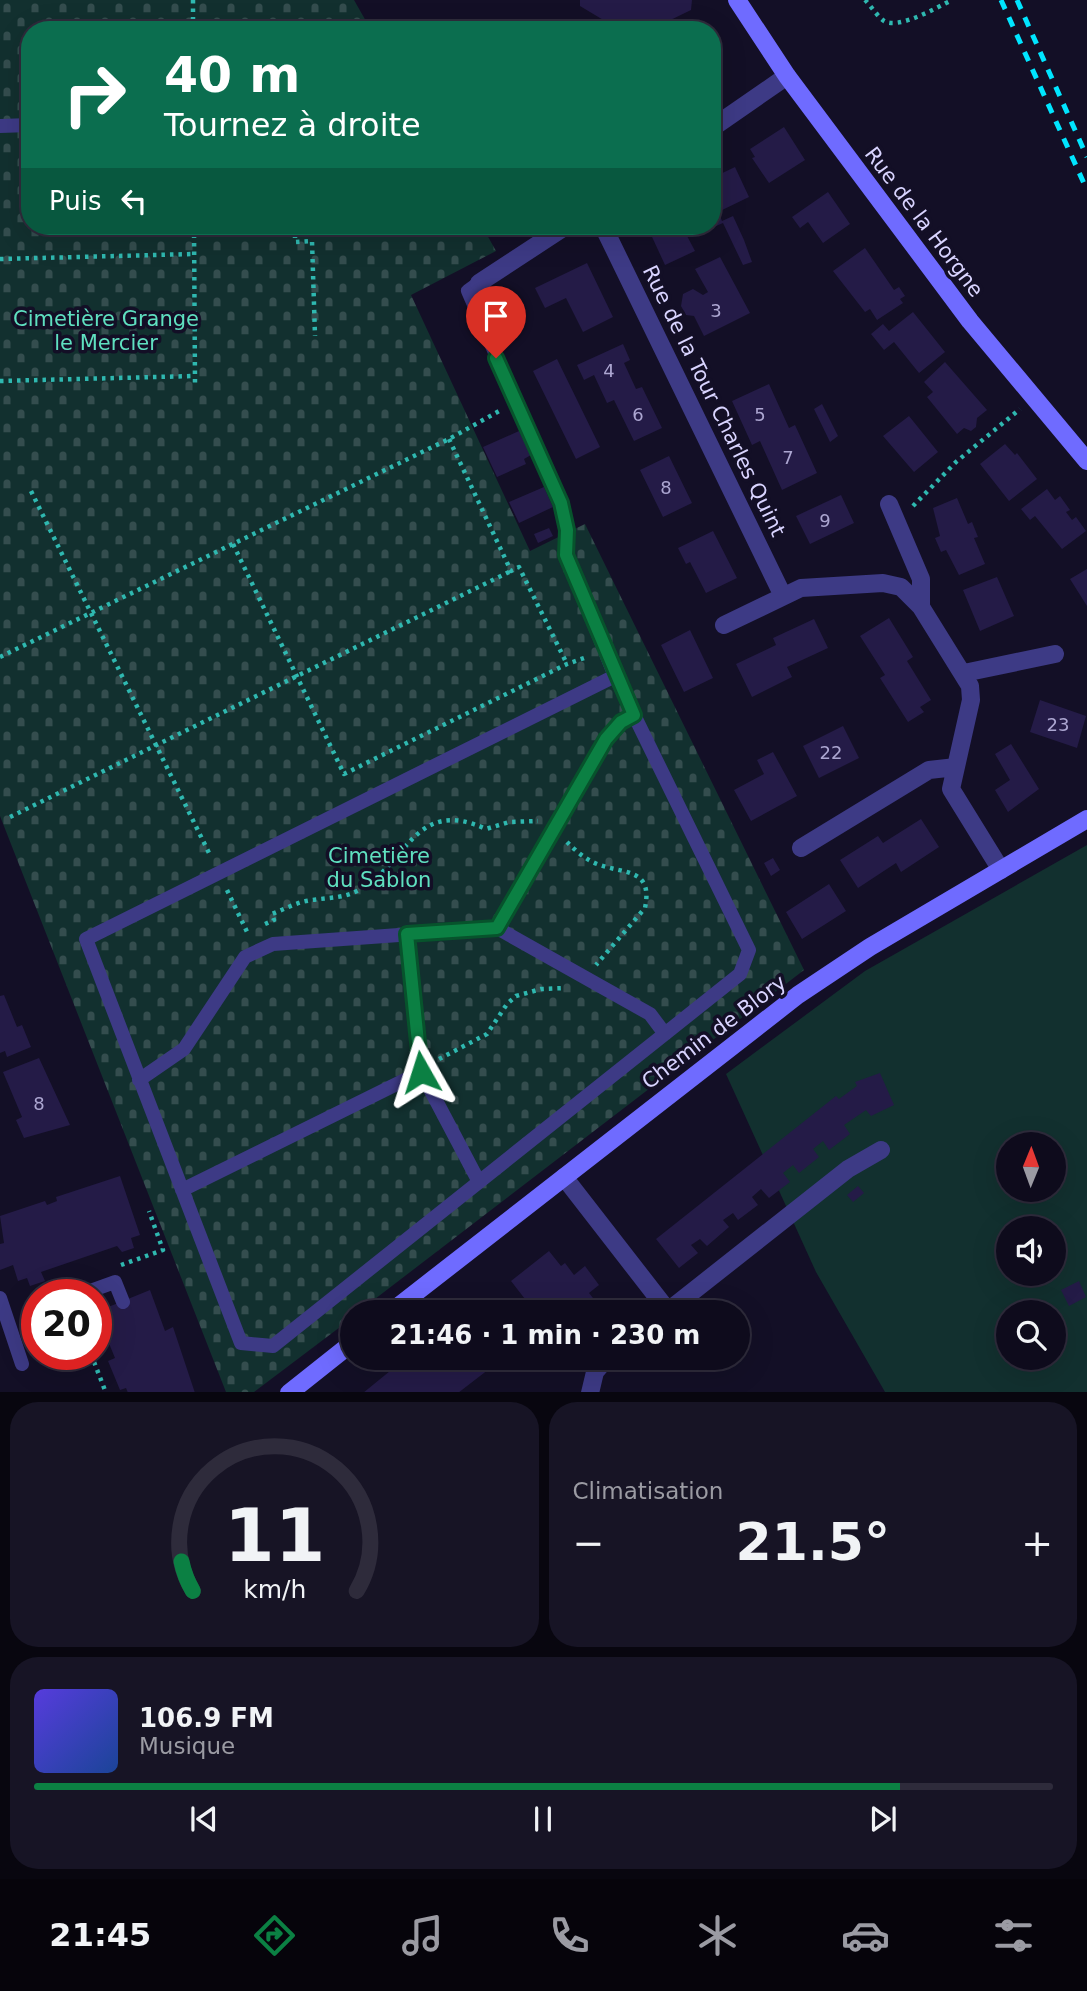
<!DOCTYPE html>
<html lang="fr">
<meta charset="utf-8">
<style>
:root{--surface:#0e0b1c;--page:#171425;--text:#f1f3f6;--muted:#9b9ba3;--line:#2e2b3b;--accent:#0b8043}
body{margin:0;font-family:"DejaVu Sans",sans-serif;background:var(--page);color:var(--text);height:100vh;display:flex;flex-direction:column;font-size:26px;white-space:nowrap}
*{box-sizing:border-box;margin:0}
p{font-size:23px;color:var(--muted)}
.icon{flex:none;width:38px;height:38px;fill:none;stroke:currentColor;stroke-width:2;stroke-linecap:round;stroke-linejoin:round}
.map{position:relative;height:1392px;overflow:hidden}
.sheet{display:flex;flex-direction:column;gap:10px;padding:10px;background:#08060f;flex:1}
.sheet>*{flex:none}
.banner{position:absolute;left:21px;top:21px;width:700px;height:214px;border-radius:28px;box-shadow:0 7px 28px #0002,0 0 0 2px var(--line);background:#0b6e4f;color:#fff;overflow:hidden}
.needle{width:46px;rotate:1deg}
.controls{position:absolute;left:996px;top:1132px;display:grid;gap:14px}
.controls a{display:grid;place-items:center;width:70px;height:70px;border-radius:50%;background:var(--surface);box-shadow:0 7px 28px #0002,0 0 0 2px var(--line);font-size:35px}
.speed{position:absolute;left:21px;top:1279px;display:flex;gap:14px;font-size:35px;font-weight:700;text-align:center}
.speed>*{display:grid;place-content:center;width:91px;height:91px;border-radius:50%;background:var(--surface);box-shadow:0 7px 28px #0002,0 0 0 2px var(--line);line-height:1}
.speed .limit{border:10px solid #d22;background:#fff;color:#111}
.pin{position:absolute;display:grid;place-items:center;width:60px;height:60px;color:#fff;margin:-72px -30px;border-radius:50% 50% 50% 0;rotate:-45deg;box-shadow:0 0 7px #0007}
.pin .icon{rotate:45deg}
.me{position:absolute;width:77px;margin:-38px;rotate:354deg;stroke-linejoin:round;filter:drop-shadow(0 0 5px #0008)}
.turn{display:flex;align-items:center;gap:24px;height:147px;padding:0 28px;font-size:32px}
.turn .icon{width:91px;height:91px;stroke-width:2.5}
.turn b{display:block;font-size:49px;line-height:60px}
.then{display:flex;align-items:center;height:66px;padding:0 28px;background:#0003;gap:14px;font-size:26px}
.big{font-size:52px;font-weight:600;line-height:1.1}
.sheet .tile{flex:1;display:flex;flex-direction:column;justify-content:center;gap:10px;min-width:0;padding:0 24px;border-radius:28px;background:var(--page)}
.sheet .dial{align-items:center;gap:0}
.dial svg{height:182px;overflow:visible;fill:none;stroke:var(--line);stroke-width:7;stroke-linecap:round;text-anchor:middle}
.dial text{fill:var(--text);stroke:none}
.song{display:flex;align-items:center;gap:21px}
.cover{width:84px;height:84px;border-radius:10px;background:linear-gradient(135deg,hsl(250 70% 55%),hsl(220 70% 35%))}
.played{height:7px;border-radius:4px;background:linear-gradient(90deg,var(--accent) 85%,var(--line) 85%)}
.keys{display:flex;justify-content:space-around;direction:ltr}
.heat{display:flex;justify-content:space-between;align-items:center;font-size:38px;direction:ltr}
.sheet .tiles{flex:1;display:grid;gap:10px;grid-template-columns:1fr 1fr}
.tile:last-child{grid-column:span 2}
.trip{position:absolute;left:340px;top:1300px;width:410px;height:70px;border-radius:35px;background:var(--surface);box-shadow:0 7px 28px #0002,0 0 0 2px var(--line);font-weight:600;line-height:70px;text-align:center}
.tabs{display:flex;height:112px;justify-content:space-around;align-items:center;background:#06040b;color:var(--muted)}
.tabs .icon{width:49px;height:49px}
.tabs .selected{color:var(--accent)}
.tabs b{font-size:32px;color:var(--text)}
.map>svg:first-child{display:block}
</style>
<div class="map">
<svg width="1087" height="1393" viewBox="0 0 1087 1393">
<defs>
<pattern id="cemetery-stones" width="16" height="16" patternUnits="userSpaceOnUse" patternTransform="scale(1.75)"><rect width="16" height="16" fill="#12302f"/><path d="M2 7V4a2 2 0 0 1 4 0v3zM10 15v-3a2 2 0 0 1 4 0v3z" fill="#344d4e"/></pattern>
</defs>
<rect width="100%" height="100%" fill="#130f26"/>
<path fill="#12302f" fill-rule="evenodd" d="M1087 845V1392H885L816 1272 726 1074 865 971ZM1008 1144H1054V1190H1008ZM1008 1228H1054V1274H1008ZM1008 1312H1054V1358H1008Z"/>
<path fill="url(#cemetery-stones)" d="M0 0H354L371 30H30V226H482L496 251 411 295 530 551 585 524 804 970 358 1312H352V1318L254 1392H226L0 816Z"/>
<path fill="#241b47" d="M580 0H692L691 10 650 30H620L580 6Z
M784 127 805 160 769 183 752 158 755 157 750 149Z
M735 167 749 197 718 212 722 221 733 216 744 240 752 262 743 265 723 223 709 229 708 226H712V178Z
M828 192 850 224 823 243 808 222 800 228 792 217Z
M647 226H703L686 234 695 251 665 265Z
M865 248 894 290 899 287 905 296 900 299 903 303 877 320 870 309 865 312 833 271Z
M720 257 750 313 704 336 694 316 686 315 681 306 683 294 693 289 703 295 708 292 695 269Z
M587 263 613 317 583 332 566 298 545 308 535 288Z
M913 312 945 352 919 373 894 342 884 350 871 334 883 324 889 331Z
M623 344 630 360 624 363 636 389 642 387 662 428 634 441 614 400 607 403 594 375 584 380 577 365Z
M557 359 600 447 576 459 533 371Z
M945 362 987 410 977 418 976 427 971 431 964 428 957 434 927 397 933 392 924 382Z
M769 384 789 428 795 425 817 473 782 490 760 441 752 445 732 401Z
M822 404 838 436 830 442 814 409Z
M909 416 938 452 914 472 883 436Z
M519 431 531 455 524 459 526 464 497 477 483 447Z
M1005 444 1015 455 1017 453 1037 479 1009 501 980 464Z
M669 456 692 503 663 517 640 470Z
M544 487 553 507 519 523 509 502Z
M1047 489 1055 500 1060 496 1070 510 1066 512 1072 520 1076 517 1086 531 1062 549 1035 516 1030 520 1021 509Z
M841 495 854 523 810 544 796 516Z
M957 498 968 524 972 522 978 537 974 538 985 564 959 575 946 550 941 552 935 538 940 536 933 508Z
M549 528 553 536 538 543 534 534Z
M713 531 737 578 706 593 690 562 686 564 678 548Z
M1087 569V606L1070 579Z
M997 577 1014 616 980 631 963 590Z
M889 618 913 657 907 661 931 700 920 707 924 712 908 722 880 678 885 675 860 636Z
M814 619 828 648 787 667 792 677 752 697 736 664 776 645 773 638Z
M690 630 713 678 684 692 661 645Z
M1040 700 1086 716 1077 748 1030 732Z
M843 726 859 758 819 778 803 746Z
M1011 744 1039 789 1008 812 995 790 1010 780 995 754Z
M773 752 797 796 751 821 734 790 764 774 757 760Z
M921 819 939 847 901 872 896 863 858 888 840 860 878 836 883 843Z
M773 858 780 870 771 876 764 863Z
M829 884 846 911 802 939 786 912Z
M4 995 17 1027 22 1025 31 1047 7 1057 5 1051 0 1053V996Z
M39 1058 70 1125 24 1138 16 1120 22 1117 3 1072Z
M880 1073 894 1105 871 1116 866 1110 844 1125 850 1134 829 1150 823 1141 813 1149 819 1157 799 1173 793 1165 783 1173 790 1182 769 1198 761 1189 752 1197 758 1205 738 1220 733 1213 723 1220 729 1227 707 1246 700 1239 691 1245 698 1253 679 1268 656 1239 836 1096 839 1099 857 1086 855 1082Z
M120 1176 140 1235 131 1238 134 1248 122 1252 117 1246 41 1272 45 1281 30 1286 27 1278 18 1281 13 1265 0 1270V1244L4 1243 0 1216 45 1201 47 1205 57 1201 56 1197Z
M858 1186 864 1193 853 1202 847 1195Z
M549 1251 561 1266 565 1263 574 1275 585 1266 599 1285 589 1293 604 1312H535L511 1281Z
M1079 1281 1086 1297 1069 1306 1061 1290Z
M150 1290 165 1331 173 1327 195 1393H128L126 1388 120 1390 108 1361 115 1358 96 1312Z
M406 1358H485L493 1366 458 1393H363Z"/>
<g fill="none" stroke-linecap="round" stroke-linejoin="round">
<path stroke="#2fb8b0" stroke-width="4.5" stroke-dasharray="3.5 5" stroke-linecap="butt" d="M193 0V30
M865 0C871 6 877 16 884 21 898 30 938 7 952 0
M194 226 195 383
M295 226V242L312 241 315 336
M0 259 194 254
M0 381 195 376
M449 439 511 571 519 567 567 664
M31 491 211 857
M913 506 956 462 1020 409
M233 544 344 774 567 664 587 657
M0 657 449 439 501 410
M10 817 511 571
M567 842C576 851 587 861 600 865 626 874 653 869 645 908L596 965
M227 890 249 936
M265 924 274 920 272 914C282 910 292 905 302 902 321 897 341 900 359 890 408 864 414 796 486 829L509 822 538 821
M439 1059 487 1034 507 1004 516 996 541 989 565 988
M121 1265 163 1250 149 1211
M41 1295 64 1286
M91 1354 106 1393"/>
<path stroke="#3d3a85" stroke-width="14" d="M0 126 30 125
M479 283 468 291 561 503 567 530 566 555 615 676 86 939 241 1343 273 1346 740 974 749 950 615 676
M497 928 606 739 621 722 634 715
M407 934 421 1072 479 1182
M139 1080 184 1049 245 957 273 944 497 928 650 1014 665 1034
M182 1190 421 1072
M79 1295 115 1282 123 1302
M0 1298 22 1364"/>
<path stroke="#3d3a85" stroke-width="18" d="M712 128 787 76
M603 226 783 596
M479 283 566 226
M889 504 921 579V607
M724 625 801 588 883 583 901 587 921 607 970 686 971 700 951 789 1001 870
M964 673 1055 654
M801 848 929 770 956 767
M564 1177 668 1311 665 1312
M668 1311 848 1169 881 1150
M590 1393 595 1372 607 1358"/>
<path stroke="#6f6bff" stroke-width="18" d="M737 0 787 76 970 321 1087 461
M391 1312 798 995 870 947 1087 819
M289 1393 352 1343"/>
<path stroke="#00e5ff" stroke-width="5" stroke-dasharray="10 9" stroke-linecap="butt" d="M1001 0 1087 190
M1017 0 1087 157"/>
</g>
<g fill="none" stroke-linecap="round" stroke-linejoin="round">
<defs>
<path id="route" d="M421 1072 407 934 497 928 606 739 621 722 634 715 566 555 567 530 561 503 496 358"/>
</defs>
<use href="#route" stroke="#07532c" stroke-width="18"/>
<use href="#route" stroke="#0b8043" stroke-width="12"/>
</g>
<g text-anchor="middle" dominant-baseline="central" stroke-width="7" stroke-linejoin="round" paint-order="stroke">
<g font-size="18" fill="#aca6d1">
<text x="716" y="310">3</text>
<text x="609" y="370">4</text>
<text x="638" y="414">6</text>
<text x="760" y="414">5</text>
<text x="788" y="457">7</text>
<text x="666" y="487">8</text>
<text x="825" y="520">9</text>
<text x="1058" y="724">23</text>
<text x="831" y="752">22</text>
<text x="39" y="1103">8</text>
</g>
<g font-size="21" fill="#d9d4ff" stroke="#130f26">
<text transform="translate(924 222) rotate(53)">Rue de la Horgne</text>
<text transform="translate(714 401) rotate(64)">Rue de la Tour Charles Quint</text>
<text transform="translate(714 1032) rotate(-37)">Chemin de Blory</text>
</g>
<g font-size="21" fill="#5fe0c0" stroke="#130f26">
<text x="106" y="319">Cimetière Grange<tspan x="106" dy="24">le Mercier</tspan></text>
<text x="379" y="856">Cimetière<tspan x="379" dy="24">du Sablon</tspan></text>
</g>
</g>
</svg>
<div class="controls">
<a><svg class="needle" viewBox="-14 -14 28 28"><path d="M0-13l5 13h-10z" fill="#e53935"/><path d="M0 13l5-13h-10z" fill="#9b9ba3"/></svg></a>
<a><svg class="icon" aria-label="sound" viewBox="0 0 24 24"><path d="M4 9h4l5-4v14l-5-4H4zM17 9q2 3 0 6"/></svg></a>
<a><svg class="icon" aria-label="search" viewBox="0 0 24 24"><circle cx="10" cy="10" r="6"/><path d="M15 15l6 6"/></svg></a>
</div>
<div class="speed"><div class="limit">20</div></div>
<div class="pin" style="left:496px;top:358px;background:#d93025"><svg class="icon" aria-label="arrive" viewBox="0 0 24 24"><path d="M6 21V4h12l-3 4 3 4H6"/></svg></div>
<svg class="me" style="left:421px;top:1072px" viewBox="-20 -20 40 40"><path d="M0-17L14 15 0 8-14 15z" fill="#0b8043" stroke="#fff" stroke-width="4"/></svg>
<div class="trip">21:46 · 1 min · 230 m</div>
<div class="banner">
<div class="turn"><svg class="icon" aria-label="right" viewBox="0 0 24 24"><path d="M7 20v-9h11M14 6l5 5-5 5"/></svg><div><b>40 m</b>Tournez à droite</div></div>
<div class="then">Puis<svg class="icon" aria-label="left" viewBox="0 0 24 24"><path d="M17 20v-9H6M10 6l-5 5 5 5"/></svg></div>
</div>
</div>
<section class="sheet">
<div class="tiles">
<div class="tile dial"><svg viewBox="0 0 100 80">
<path d="M14 69A42 42 0 1 1 86 69"/>
<path d="M14 69A42 42 0 0 1 9 56" stroke="#0b8043"/>
<text x="50" y="56" font-size="32" font-weight="700">11</text>
<text x="50" y="72" font-size="11">km/h</text>
</svg></div>
<div class="tile"><p>Climatisation</p>
<div class="heat"><a>−</a><b class="big">21.5°</b><a>+</a></div>
</div>
<div class="tile">
<div class="song"><i class="cover"></i><div><b>106.9 FM</b><p>Musique</p></div></div>
<div class="played"></div>
<div class="keys"><svg class="icon" aria-label="previous" viewBox="0 0 24 24"><path d="M18 5L8 12l10 7zM5 5v14"/></svg><svg class="icon" aria-label="pause" viewBox="0 0 24 24"><path d="M8 5v14M16 5v14"/></svg><svg class="icon" aria-label="next" viewBox="0 0 24 24"><path d="M6 5l10 7-10 7zM19 5v14"/></svg></div>
</div>
</div>
</section>
<nav class="tabs">
<b>21:45</b>
<svg class="icon selected" aria-label="directions" viewBox="0 0 24 24"><path d="M12 3l9 9-9 9-9-9zM9 14v-3h6M13 9l2 2-2 2"/></svg>
<svg class="icon" aria-label="music" viewBox="0 0 24 24"><path d="M9 18V5l10-2v13"/><circle cx="6" cy="18" r="3"/><circle cx="16" cy="16" r="3"/></svg>
<svg class="icon" aria-label="phone" viewBox="0 0 24 24"><path d="M5 4h4l2 5-3 2q2 4 5 5l2-3 5 2v4C11 20 4 13 5 4z"/></svg>
<svg class="icon" aria-label="climate" viewBox="0 0 24 24"><path d="M12 3v18M4 7l16 10M4 17L20 7"/></svg>
<svg class="icon" aria-label="car" viewBox="0 0 24 24"><path d="M5 17H2v-5l4-1 3-4h7l3 4 3 1v5h-3M9 17h6M6 11h13"/><circle cx="7" cy="17" r="2"/><circle cx="17" cy="17" r="2"/></svg>
<svg class="icon" aria-label="filters" viewBox="0 0 24 24"><path d="M4 7h16M4 17h16"/><circle cx="9" cy="7" r="2"/><circle cx="15" cy="17" r="2"/></svg>
</nav>
